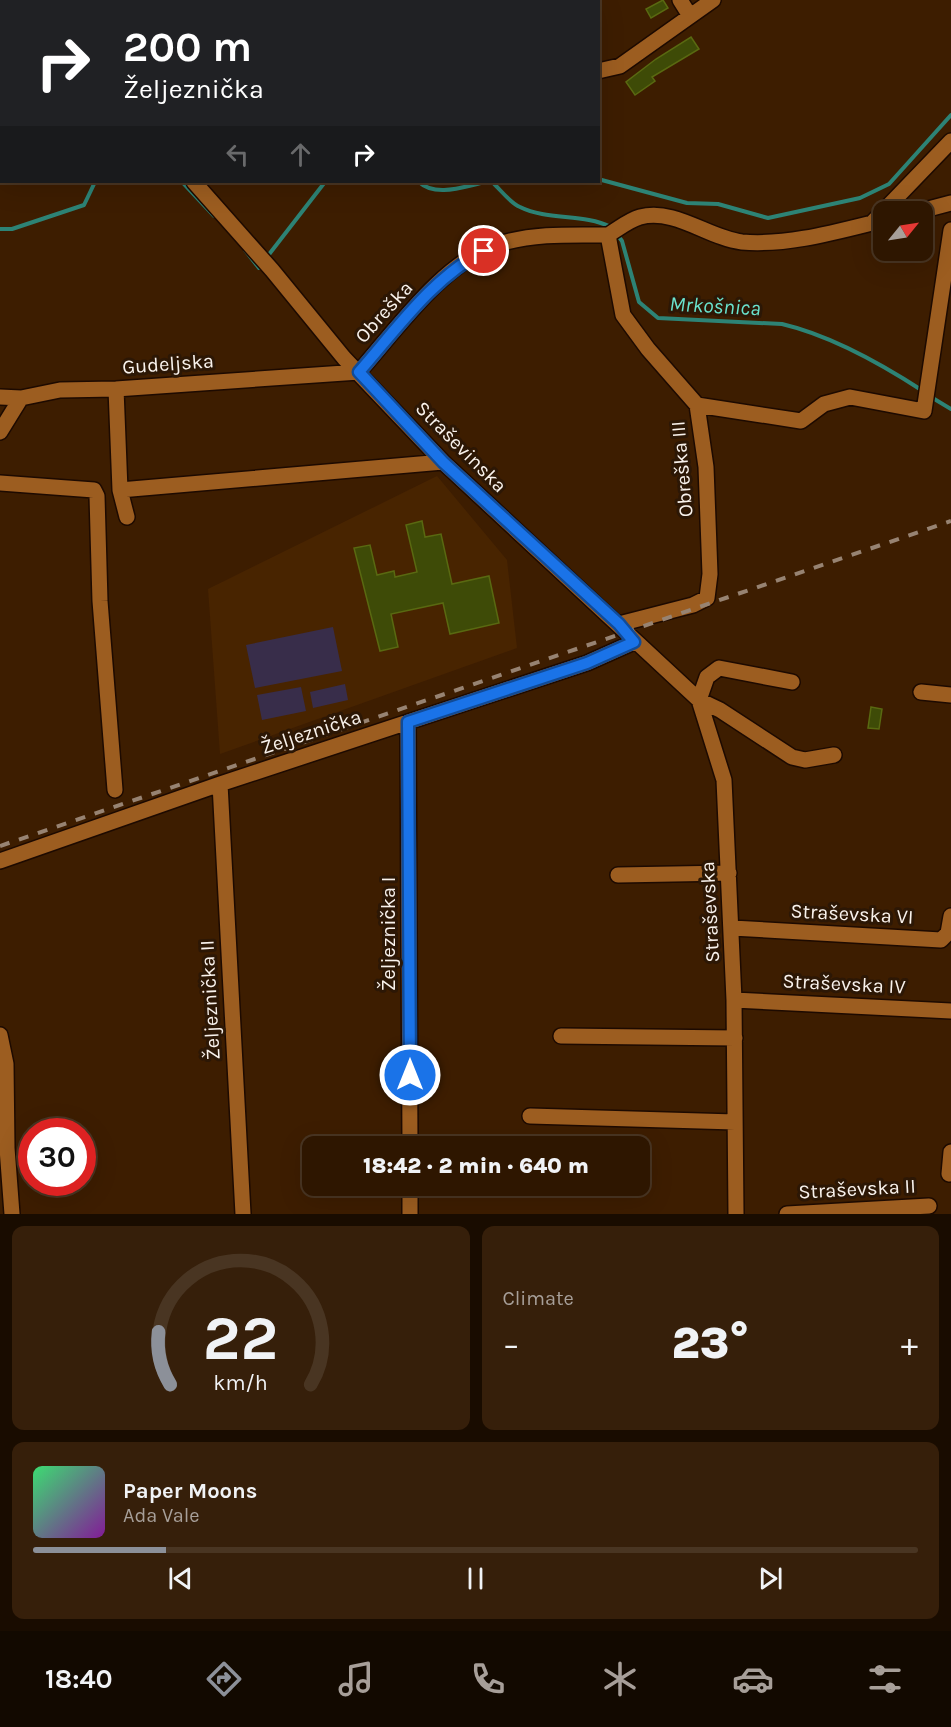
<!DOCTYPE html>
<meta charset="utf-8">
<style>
:root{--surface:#2e1600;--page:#361f0a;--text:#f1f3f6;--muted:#a79f99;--line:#493522;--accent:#8c9099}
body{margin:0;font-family:Karla,sans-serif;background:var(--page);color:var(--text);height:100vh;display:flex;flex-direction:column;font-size:22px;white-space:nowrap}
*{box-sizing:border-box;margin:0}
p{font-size:20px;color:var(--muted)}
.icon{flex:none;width:33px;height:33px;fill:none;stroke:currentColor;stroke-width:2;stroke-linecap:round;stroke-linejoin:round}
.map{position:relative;height:1214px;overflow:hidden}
.side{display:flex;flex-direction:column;gap:12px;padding:12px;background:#190c00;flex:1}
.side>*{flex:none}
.guide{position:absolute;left:0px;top:0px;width:600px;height:183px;box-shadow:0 6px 24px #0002,0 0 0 2px var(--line);background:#202124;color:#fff;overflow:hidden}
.needle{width:39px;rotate:60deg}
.controls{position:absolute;left:873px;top:201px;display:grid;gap:12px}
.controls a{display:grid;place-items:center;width:60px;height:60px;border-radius:12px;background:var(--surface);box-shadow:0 6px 24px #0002,0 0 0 2px var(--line);font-size:30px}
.speed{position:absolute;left:18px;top:1118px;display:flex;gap:12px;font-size:30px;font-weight:700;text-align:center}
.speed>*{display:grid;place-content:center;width:78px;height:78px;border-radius:50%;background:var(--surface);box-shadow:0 6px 24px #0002,0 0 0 2px var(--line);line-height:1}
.speed .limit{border:9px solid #d22;background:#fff;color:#111}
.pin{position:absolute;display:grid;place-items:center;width:51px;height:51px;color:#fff;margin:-26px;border:3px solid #fff;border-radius:50%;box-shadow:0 2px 6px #0007}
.me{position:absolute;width:66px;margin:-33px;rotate:0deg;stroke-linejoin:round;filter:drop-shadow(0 0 4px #0008)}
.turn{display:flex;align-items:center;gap:21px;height:126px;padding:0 24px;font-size:27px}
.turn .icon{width:78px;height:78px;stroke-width:2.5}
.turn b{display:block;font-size:42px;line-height:51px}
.lanes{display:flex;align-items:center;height:57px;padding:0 24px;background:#0003;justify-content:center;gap:30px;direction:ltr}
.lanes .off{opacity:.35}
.big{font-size:45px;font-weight:800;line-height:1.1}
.side .tile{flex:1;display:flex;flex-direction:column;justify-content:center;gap:9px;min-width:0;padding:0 21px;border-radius:12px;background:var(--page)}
.side .dial{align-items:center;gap:0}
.dial svg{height:156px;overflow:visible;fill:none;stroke:var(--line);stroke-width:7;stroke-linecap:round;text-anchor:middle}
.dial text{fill:var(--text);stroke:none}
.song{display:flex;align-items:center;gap:18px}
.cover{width:72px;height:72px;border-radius:9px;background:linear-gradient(135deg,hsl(140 70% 55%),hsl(290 70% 35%))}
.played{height:6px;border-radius:3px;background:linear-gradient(90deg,var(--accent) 15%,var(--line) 15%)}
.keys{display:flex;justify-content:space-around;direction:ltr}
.heat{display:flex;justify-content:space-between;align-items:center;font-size:33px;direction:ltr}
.side .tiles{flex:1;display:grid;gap:12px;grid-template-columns:1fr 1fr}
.tile:last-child{grid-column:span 2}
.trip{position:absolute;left:302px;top:1136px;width:348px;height:60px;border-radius:12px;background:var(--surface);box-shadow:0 6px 24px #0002,0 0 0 2px var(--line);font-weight:800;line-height:60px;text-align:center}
.dock{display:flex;height:96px;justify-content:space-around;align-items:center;background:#120900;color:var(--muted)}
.dock .icon{width:42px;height:42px}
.dock .selected{color:var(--accent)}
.dock b{font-size:27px;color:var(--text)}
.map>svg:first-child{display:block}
</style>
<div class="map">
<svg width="951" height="1214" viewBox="0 0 951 1214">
<rect width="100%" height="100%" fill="#3d1d00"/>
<path fill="#482400" d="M437 476 507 560 517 648 220 754 208 589Z"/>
<path fill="#382d4a" d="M333 627 342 671 255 688 246 645Z
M345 684 348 700 313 708 310 692Z
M301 687 306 711 262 720 257 695Z"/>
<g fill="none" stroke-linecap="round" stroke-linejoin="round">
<path stroke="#2d8375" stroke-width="4" d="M598 179 687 203 718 204 768 218 860 198 889 184 951 115
M182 182 214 216
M419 182C436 198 465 186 486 182
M492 182C500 189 510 203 520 207 548 221 583 213 611 227
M0 229H12L84 205 95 182
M616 233 622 241 639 302 658 318 782 324C829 335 883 365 923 391
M245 250 259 268 263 263
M267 257 325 182
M931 397 951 409"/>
</g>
<path fill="#3e4b07" stroke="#596911" stroke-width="1.5" d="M663 0 668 8 651 18 646 9Z
M691 37 699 49 652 77 655 81 635 95 626 82 656 59Z
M422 521 425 537 441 534 452 584 489 576 499 623 450 634 443 603 391 614 398 647 380 651 354 548 370 545 377 575 394 571 395 577 417 572 406 525Z
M871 707 882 709 879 729 868 728Z"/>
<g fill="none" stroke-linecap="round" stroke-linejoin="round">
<defs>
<path id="minor" d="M82 0V2
M680 0 690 16
M454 2V0
M581 2 584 0
M598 71 620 66 713 0
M0 100H2
M194 182 272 270 344 358 443 462 699 700 724 780 734 1000 736 1214
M917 212 951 203
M873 222 951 141
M608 235 623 315 648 349 697 405 706 467 710 574 707 598 693 605 619 624
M608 235C618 229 629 220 640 217 676 208 708 238 742 242 788 246 839 231 884 220
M116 389 120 490 127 517
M0 397 21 398
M697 405 801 421 824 404 850 397 924 411 951 230
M0 432 21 398 60 390 116 389 359 372C396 330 444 261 499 244 535 233 572 235 608 235
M0 483 94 490 97 496 100 601 115 790
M120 490 443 462
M792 682 719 668 707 677 699 700 720 710 792 757 805 760 834 755
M921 692 951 695
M408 722 410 1146
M220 784 243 1214
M0 861 220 784 587 663 634 642
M618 875 729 873
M732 928 941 940 948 933 951 916
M734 1000 951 1011
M0 1035 6 1064 7 1148 12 1214
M561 1036 735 1038
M530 1116 735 1122
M949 1174 951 1152
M410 1185V1214
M787 1214 929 1206"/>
</defs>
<use href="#minor" stroke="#1d0a00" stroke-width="18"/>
<use href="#minor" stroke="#9c5d20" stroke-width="15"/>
<path stroke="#978372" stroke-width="4" stroke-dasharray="10 10" stroke-linecap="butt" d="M0 846 951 521"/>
</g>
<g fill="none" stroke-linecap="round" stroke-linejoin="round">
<defs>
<path id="route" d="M410 1075 408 722 587 663 634 642 619 624 443 462 359 372C396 330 433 277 484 251"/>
</defs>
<use href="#route" stroke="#114b97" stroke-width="15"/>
<use href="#route" stroke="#1a73e8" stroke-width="10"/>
</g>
<g text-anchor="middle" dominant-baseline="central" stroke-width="6" stroke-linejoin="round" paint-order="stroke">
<g font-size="20" fill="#f9f2ec" stroke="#2c1705">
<text transform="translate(384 312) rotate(-48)">Obreška</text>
<text transform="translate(168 364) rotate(-4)">Gudeljska</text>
<text transform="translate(461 447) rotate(45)">Straševinska</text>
<text transform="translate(682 469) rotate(-95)">Obreška III</text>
<text transform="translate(311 732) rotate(-18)">Željeznička</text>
<text transform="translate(710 912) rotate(-93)">Straševska</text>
<text transform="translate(852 914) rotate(3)">Straševska VI</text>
<text transform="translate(388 934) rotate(-90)">Željeznička I</text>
<text transform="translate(844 984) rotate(3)">Straševska IV</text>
<text transform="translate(210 1000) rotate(-93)">Željeznička II</text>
<text transform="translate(857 1189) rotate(-3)">Straševska II</text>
</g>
<g font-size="21" font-style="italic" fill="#6ae3ce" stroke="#2c1705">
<text transform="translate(715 306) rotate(3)">Mrkošnica</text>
</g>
</g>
</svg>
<div class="controls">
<a><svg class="needle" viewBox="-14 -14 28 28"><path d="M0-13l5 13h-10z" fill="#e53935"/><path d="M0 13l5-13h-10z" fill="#a79f99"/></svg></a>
</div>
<div class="speed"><div class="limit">30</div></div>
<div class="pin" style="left:484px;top:251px;background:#d93025"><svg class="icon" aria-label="arrive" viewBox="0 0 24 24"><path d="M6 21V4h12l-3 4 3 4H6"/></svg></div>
<svg class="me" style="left:410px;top:1075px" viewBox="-20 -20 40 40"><circle r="17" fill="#1a73e8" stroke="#fff" stroke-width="3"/><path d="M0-11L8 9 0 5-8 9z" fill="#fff"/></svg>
<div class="trip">18:42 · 2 min · 640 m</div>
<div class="guide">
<div class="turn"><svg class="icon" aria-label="right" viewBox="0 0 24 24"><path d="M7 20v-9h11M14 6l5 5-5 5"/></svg><div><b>200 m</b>Željeznička</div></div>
<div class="lanes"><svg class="icon off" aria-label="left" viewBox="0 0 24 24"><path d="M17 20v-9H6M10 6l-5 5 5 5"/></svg><svg class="icon off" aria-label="ahead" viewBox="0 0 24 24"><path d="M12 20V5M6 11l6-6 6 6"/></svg><svg class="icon" aria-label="right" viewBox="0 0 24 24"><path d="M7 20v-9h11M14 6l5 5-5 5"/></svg></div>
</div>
</div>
<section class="side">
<div class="tiles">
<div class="tile dial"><svg viewBox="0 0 100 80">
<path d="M14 69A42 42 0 1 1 86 69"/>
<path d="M14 69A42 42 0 0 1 8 42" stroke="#8c9099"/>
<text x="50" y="56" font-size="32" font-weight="700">22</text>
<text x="50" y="72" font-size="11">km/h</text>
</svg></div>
<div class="tile"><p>Climate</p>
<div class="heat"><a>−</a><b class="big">23°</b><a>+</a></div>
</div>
<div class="tile">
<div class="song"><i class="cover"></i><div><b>Paper Moons</b><p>Ada Vale</p></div></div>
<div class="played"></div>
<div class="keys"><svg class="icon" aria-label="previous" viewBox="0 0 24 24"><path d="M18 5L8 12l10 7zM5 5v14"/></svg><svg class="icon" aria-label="pause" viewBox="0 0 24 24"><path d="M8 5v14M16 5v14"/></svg><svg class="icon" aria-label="next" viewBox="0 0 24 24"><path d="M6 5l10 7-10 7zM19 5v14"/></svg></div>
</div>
</div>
</section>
<nav class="dock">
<b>18:40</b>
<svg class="icon selected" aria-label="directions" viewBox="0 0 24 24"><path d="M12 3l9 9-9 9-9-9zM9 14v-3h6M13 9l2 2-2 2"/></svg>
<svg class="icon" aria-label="music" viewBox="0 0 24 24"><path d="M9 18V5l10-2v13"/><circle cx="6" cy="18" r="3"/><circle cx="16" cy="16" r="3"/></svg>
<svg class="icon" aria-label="phone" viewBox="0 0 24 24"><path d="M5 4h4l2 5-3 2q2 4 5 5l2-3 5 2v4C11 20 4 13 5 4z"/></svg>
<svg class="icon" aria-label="climate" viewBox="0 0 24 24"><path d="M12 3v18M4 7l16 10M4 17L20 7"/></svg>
<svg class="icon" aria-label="car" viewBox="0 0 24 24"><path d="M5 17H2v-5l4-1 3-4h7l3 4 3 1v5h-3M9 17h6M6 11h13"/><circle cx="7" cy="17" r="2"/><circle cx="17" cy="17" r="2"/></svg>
<svg class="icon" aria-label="filters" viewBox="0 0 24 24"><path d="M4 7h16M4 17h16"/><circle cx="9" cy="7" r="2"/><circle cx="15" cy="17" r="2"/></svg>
</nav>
